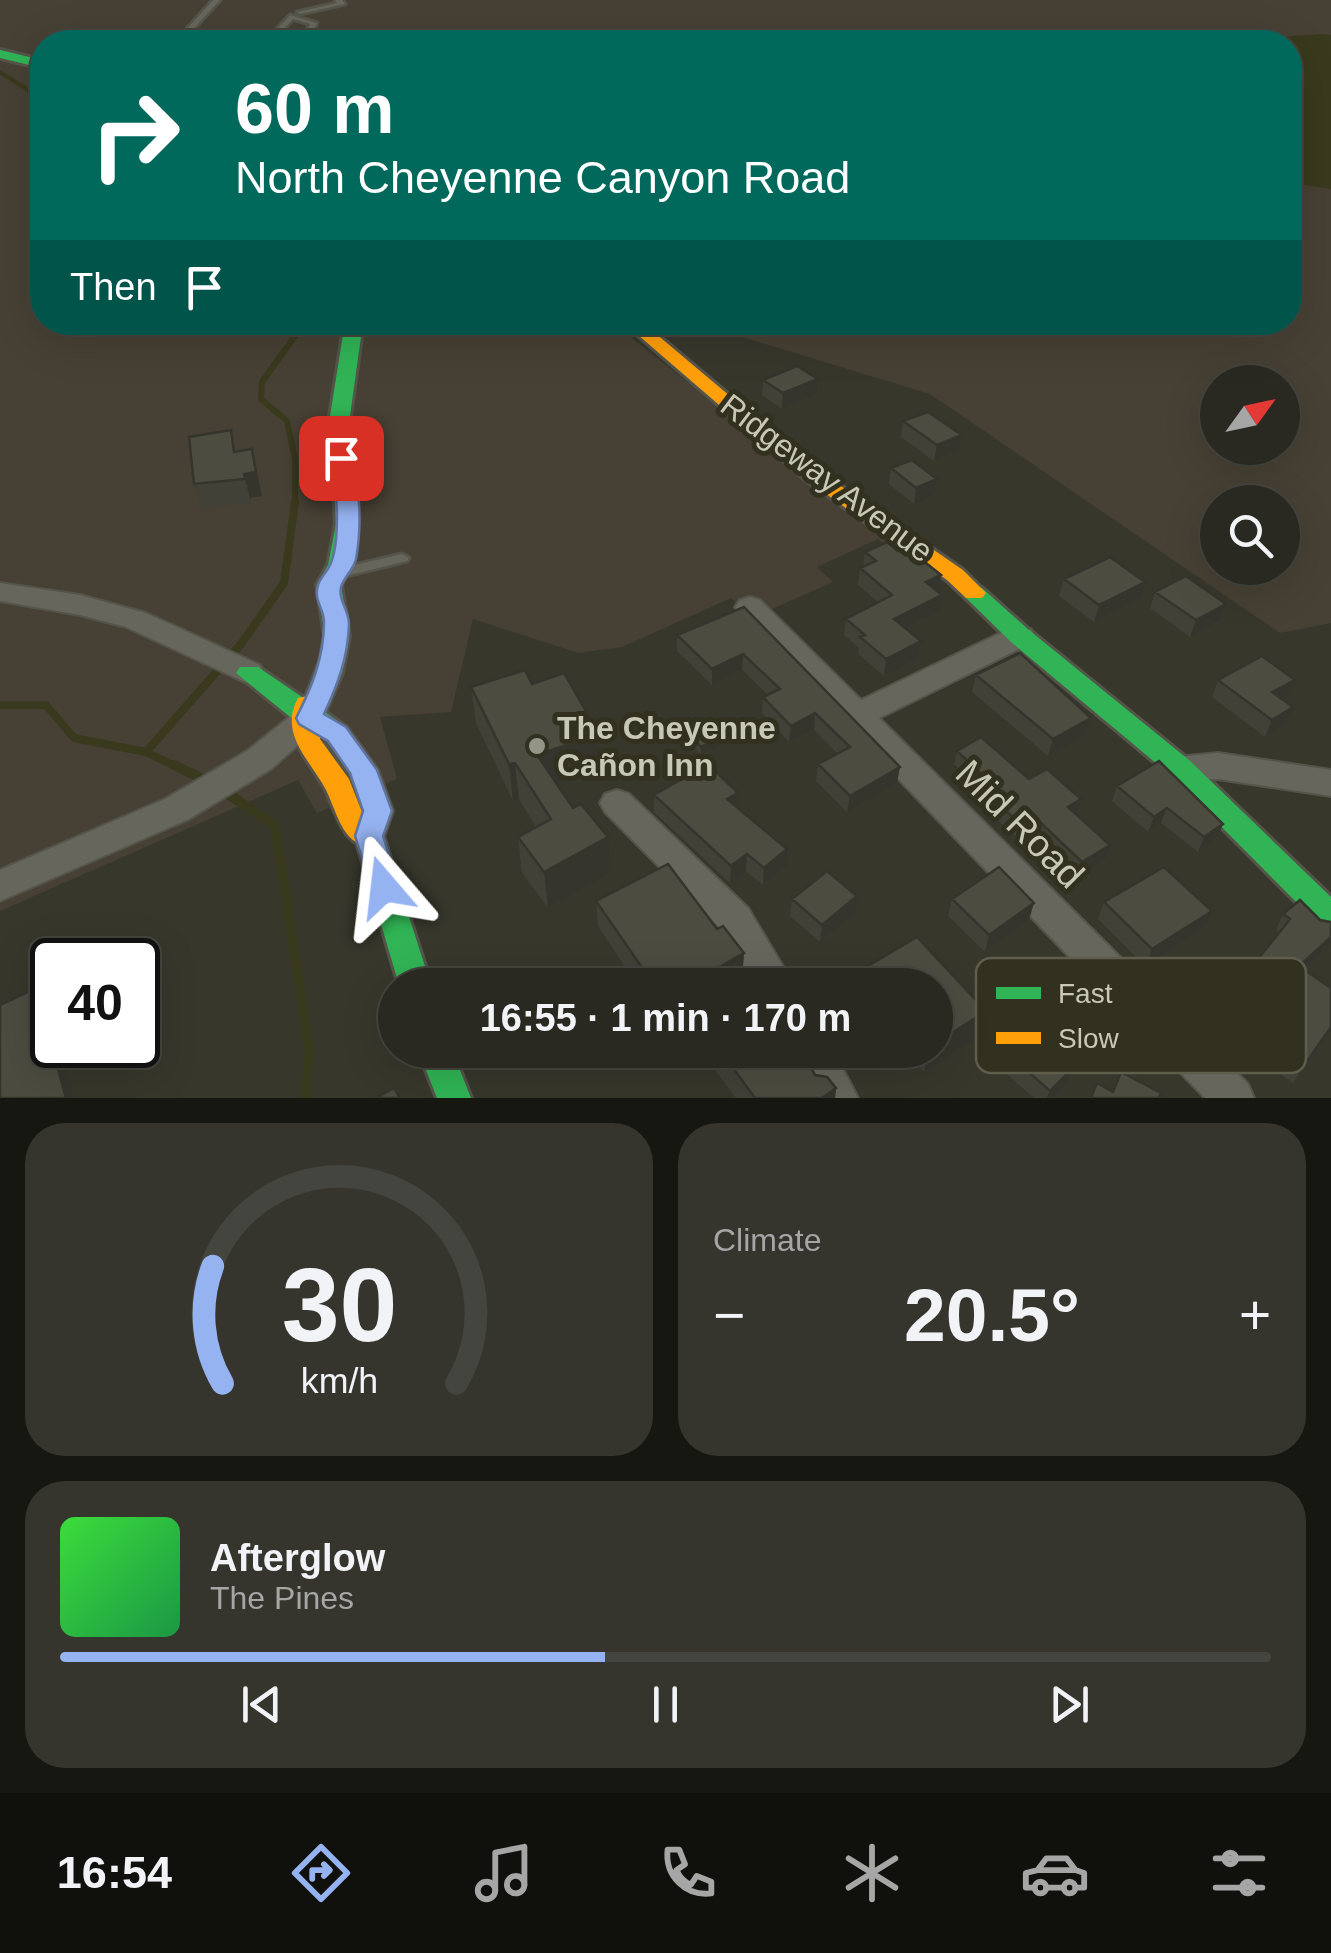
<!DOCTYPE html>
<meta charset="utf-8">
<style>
:root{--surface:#292921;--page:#35352e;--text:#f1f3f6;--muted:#a5a6a5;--line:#45453f;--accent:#95b2f1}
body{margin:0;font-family:Arial,sans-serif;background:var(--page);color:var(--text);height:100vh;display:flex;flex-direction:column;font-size:38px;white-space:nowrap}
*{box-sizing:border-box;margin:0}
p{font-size:32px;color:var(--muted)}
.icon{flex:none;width:55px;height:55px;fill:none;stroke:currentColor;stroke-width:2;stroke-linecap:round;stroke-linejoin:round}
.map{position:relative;height:1098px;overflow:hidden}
.drawer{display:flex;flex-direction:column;gap:25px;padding:25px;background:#171712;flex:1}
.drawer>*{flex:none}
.guide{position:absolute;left:30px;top:30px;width:1272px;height:305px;border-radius:40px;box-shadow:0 10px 40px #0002,0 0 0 2px var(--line);background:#00695c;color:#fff;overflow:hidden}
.needle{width:65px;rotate:57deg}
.fabs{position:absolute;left:1200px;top:365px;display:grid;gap:20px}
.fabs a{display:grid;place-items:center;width:100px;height:100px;border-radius:50%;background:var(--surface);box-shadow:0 10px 40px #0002,0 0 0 2px var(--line);font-size:50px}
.speed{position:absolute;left:30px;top:938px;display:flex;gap:20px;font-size:50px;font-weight:700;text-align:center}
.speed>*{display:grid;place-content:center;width:130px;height:130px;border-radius:50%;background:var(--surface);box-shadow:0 10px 40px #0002,0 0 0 2px var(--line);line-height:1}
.speed .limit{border:5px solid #111;border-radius:15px;background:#fff;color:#111}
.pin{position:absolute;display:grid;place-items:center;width:85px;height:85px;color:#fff;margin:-42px;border-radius:20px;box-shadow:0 5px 15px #0006}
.me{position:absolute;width:110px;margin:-55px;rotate:343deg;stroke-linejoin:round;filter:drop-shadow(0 0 8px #0008)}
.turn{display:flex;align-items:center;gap:35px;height:210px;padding:0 40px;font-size:45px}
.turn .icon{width:130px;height:130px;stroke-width:2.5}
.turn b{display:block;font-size:70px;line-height:85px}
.then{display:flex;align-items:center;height:95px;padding:0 40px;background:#0003;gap:20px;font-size:38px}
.big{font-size:75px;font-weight:700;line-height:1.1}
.drawer .widget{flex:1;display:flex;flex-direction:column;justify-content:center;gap:15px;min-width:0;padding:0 35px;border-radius:40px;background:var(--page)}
.drawer .dial{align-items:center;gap:0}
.dial svg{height:260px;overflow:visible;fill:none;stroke:var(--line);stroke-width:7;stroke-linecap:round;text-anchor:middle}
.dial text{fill:var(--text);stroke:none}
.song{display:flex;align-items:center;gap:30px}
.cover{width:120px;height:120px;border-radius:15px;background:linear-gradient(135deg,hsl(120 70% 55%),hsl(140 70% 35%))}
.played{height:10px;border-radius:5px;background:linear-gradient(90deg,var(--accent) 45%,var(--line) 45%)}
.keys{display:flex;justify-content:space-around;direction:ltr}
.heat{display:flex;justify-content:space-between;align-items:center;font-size:55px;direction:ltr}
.drawer .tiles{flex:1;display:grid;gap:25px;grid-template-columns:1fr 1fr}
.widget:last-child{grid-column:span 2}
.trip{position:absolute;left:378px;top:968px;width:575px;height:100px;border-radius:50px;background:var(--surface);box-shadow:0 10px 40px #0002,0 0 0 2px var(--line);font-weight:700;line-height:100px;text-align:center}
.tabs{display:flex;height:160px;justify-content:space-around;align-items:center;background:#10100d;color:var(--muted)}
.tabs .icon{width:70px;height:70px}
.tabs .current{color:var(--accent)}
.tabs b{font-size:45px;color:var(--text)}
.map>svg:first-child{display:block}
</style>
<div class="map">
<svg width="1331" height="1098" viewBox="0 0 1331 1098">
<rect width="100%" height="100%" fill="#37372c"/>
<path fill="#474034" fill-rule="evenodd" d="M0 0H1331V623L1280 633 930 394 696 323 1290 322V42H42V322L622 323 634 340 879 532 903 559 878 539 817 567 833 582 752 618 731 598 622 647 578 653 473 619 451 712 380 717 397 779 317 813 298 780 0 911ZM1218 382H1282V448H1218ZM1218 502H1282V568H1218Z"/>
<path fill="#39391d" d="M1322 34 1331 35V189L1290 183V42H1213Z"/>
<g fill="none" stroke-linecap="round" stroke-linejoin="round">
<path stroke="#39391d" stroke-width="4" d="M0 72 42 99"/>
<path stroke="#39391d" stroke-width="6" d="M295 505V459L287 421 261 399 262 382 305 322"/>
<path stroke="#39391d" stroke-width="8" d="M0 705H46L74 738 146 752 179 768
M146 752 241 644 284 583 295 502"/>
<path stroke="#39391d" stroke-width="10" d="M174 765 207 781
M223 791 275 825 309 1050 306 1098"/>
<defs>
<path id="lane" d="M213 0H220L188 35 187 42H181L182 34Z
M335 0H342L345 4 300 14 297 12 337 3Z
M290 15 317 23 308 42H301L310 24 293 19C283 30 272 42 256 42L274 32Z
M402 554 409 558 407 561 338 578 331 573 333 570Z"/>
<path id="street" d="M0 583 80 595 146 613 260 665 264 673 260 681 249 684 126 627 80 615 0 601Z
M750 597 760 600 861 700 1009 629H1031L1035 636 1031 643 879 718 1248 1084 1254 1098H1205L740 614 735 607 740 600Z
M309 706 320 710 325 718 320 726 271 769 189 819 0 901V870L165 799 247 751 298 710Z
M1218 753 1331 770V796L1218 779 1179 780 1167 776 1162 767 1167 758Z
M617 790 629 794 748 908 794 985H754L722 930 605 812 600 803 605 794Z
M791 1050H833L858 1098H815Z"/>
<path id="fast" d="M0 50 42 60V68L0 58Z
M345 322H363L350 416 358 524 351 565 341 585 349 636 342 673 325 712 346 727 377 770 392 811 383 836 431 985H399L355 836 364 811 351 773 328 741 300 725 236 673 240 667H258L305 699 320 661 325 636 317 585 328 565 336 524 330 416Z
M974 585 982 588 1029 630 1189 760 1331 897V930L1320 926 1169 774 1011 642 966 598 962 593 966 588Z
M418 1050H452L471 1098H437Z"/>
<path id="slow" d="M623 322H642L819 471 963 570 986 593 982 598H966L947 580 805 479Z
M307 696 316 698 320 705V739L349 779 362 812 383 836 379 844C345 855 337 812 326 790 311 761 278 734 298 698Z"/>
</defs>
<use href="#lane" stroke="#54544a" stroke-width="5"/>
<use href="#street" stroke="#54544a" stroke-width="4"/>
<use href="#fast" stroke="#54544a" stroke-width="6"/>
<use href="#slow" stroke="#54544a" stroke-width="6"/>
<use href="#lane" fill="#66665c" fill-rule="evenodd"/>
<use href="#street" fill="#66665c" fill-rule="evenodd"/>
<use href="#fast" fill="#30b455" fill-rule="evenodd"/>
<use href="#slow" fill="#ff9f0a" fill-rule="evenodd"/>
</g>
<path fill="#414138" d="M763 380 816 394 782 409 762 395Z
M903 421 962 435 959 450 934 461 901 437Z
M252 449 262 496 250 498 251 503 201 508 194 484 236 452Z
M891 468 937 479 934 495 914 504 889 484Z
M865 552 939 591 942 595 939 612 906 629 918 658 884 676 858 654 859 648 844 635 846 619 878 602 858 585 860 568 863 567Z
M1064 579 1140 599 1094 622 1059 596Z
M1155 592 1220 620 1190 637 1150 608Z
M744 607 897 783 847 812 816 781 818 764 838 754 814 730 789 742 762 713 763 697 768 695 742 670 712 685 677 651V635Z
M976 675 1091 718 1086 735 1048 756 972 692Z
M1218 680 1288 697 1282 699 1286 724 1265 737 1212 697Z
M532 684 599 734 601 770 558 785 610 873 548 908 522 873 518 837 536 827 519 799 513 801 476 723 471 687Z
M685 729 725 743 701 755 685 737Z
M957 751 1029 779 1077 812 1075 813 1105 859 1077 875 1037 836 1024 844 990 813 993 801 954 764Z
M1117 786 1223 824 1216 839 1198 852 1161 823 1148 832 1112 801Z
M654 795 737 808 786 867 763 885 746 871 730 883 654 812Z
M792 899 855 913 820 942 790 916Z
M952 899 1029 920 985 952 948 916Z
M596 901 717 929 744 953 742 978 730 985H637L598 926Z
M1104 902 1204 928 1145 966 1098 919Z
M1283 914 1331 922V944L1304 969 1331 1030 1293 1083 1211 1024 1219 1008 1279 932 1276 930Z
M917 937 986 1011 979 1036 924 1072 906 1050H935V985H861L863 969Z
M1057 1036 1053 1049 1074 1067 1067 1084 1053 1098H1034L985 1055 990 1038Z
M713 1050H802L815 1075 836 1088 835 1098H736L712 1066Z"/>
<path fill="#35352e" d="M818 379 816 394 782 409 783 393Z
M962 435 959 450 934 461 937 445Z
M252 449 262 496 250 498 251 503 244 474Z
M937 479 934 495 914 504 916 488Z
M941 575 939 591 923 599 926 582Z
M1145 582 1140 599 1094 622 1099 605Z
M942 595 939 612 891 636 894 619Z
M1226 604 1220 620 1190 637 1196 620Z
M921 641 918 658 884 676 886 659Z
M743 654 742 670 712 685V669Z
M1295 680 1288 697 1265 709 1272 692Z
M1293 707 1286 724 1265 737 1272 720Z
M815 713 814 730 789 742 791 726Z
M1091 718 1086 735 1048 756 1053 739Z
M599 734 601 770 541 791 537 755Z
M726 735 725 743 701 755V747Z
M515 763 519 799 513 801 509 764Z
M900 767 897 783 847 812 850 796Z
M738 793 737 810 727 799Z
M1081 799 1077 812 1064 820 1068 807Z
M1167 808 1161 823 1148 832 1154 817Z
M1041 823 1037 836 1024 844 1028 831Z
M1223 824 1216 839 1198 852 1204 837Z
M608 837 610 873 548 908 544 872Z
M1110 845 1105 859 1077 875 1082 862Z
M787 849 786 867 763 885 764 868Z
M747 854 746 871 730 883 731 866Z
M857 896 855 913 820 942 822 925Z
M1034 903 1029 920 985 952 989 935Z
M1212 911 1204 928 1145 966 1152 949Z
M1331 937V944L1290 982 1299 966Z
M744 953 742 978 730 985H689Z
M677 968V985H652V982Z
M36 988 50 1013 52 1023V1045H59L73 1098H66Z
M986 1011 979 1036 924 1072 930 1050H935V1044Z
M1331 1027V1030L1293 1083 1303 1067Z
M1074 1067 1067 1084 1053 1098H1047L1050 1091Z
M836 1088 835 1098H822Z"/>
<path fill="#4c4c41" stroke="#35352e" stroke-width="2.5" d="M340 34 371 42H296L316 35Z
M797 366 818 379 783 393 763 380Z
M928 412 962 435 937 445 903 421Z
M231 430 234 452 252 449 256 472 244 474 245 479 194 484 189 437Z
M912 460 937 479 916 488 891 468Z
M887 542 898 551 907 548 941 575 926 582 942 595 894 619 921 641 886 659 860 637 865 635 846 619 892 595 860 568 876 561 865 552Z
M1110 557 1145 582 1099 605 1064 579Z
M1186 576 1226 604 1196 620 1155 592Z
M744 607 900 767 850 796 818 764 850 747 815 713 791 726 763 697 780 689 743 654 712 669 677 635Z
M1020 653 1091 718 1053 739 976 675Z
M1262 656 1295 680 1272 692 1293 707 1272 720 1218 680Z
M525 670 532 684 564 673 599 734 537 755 573 808 581 804 608 837 544 872 518 837 551 819 515 763 509 764 471 687Z
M709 717 726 735 701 747 685 729Z
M981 737 1029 779 1047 769 1081 799 1068 807 1110 845 1082 862 1041 823 1028 831 994 800 1003 794 957 751Z
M1159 761 1223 824 1204 837 1167 808 1154 817 1117 786Z
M708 764 738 793 727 799 787 849 764 868 747 854 731 866 654 795Z
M668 864 717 929 723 926 744 953 689 984 677 968 652 982 596 901Z
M999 867 1034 903 989 935 952 899Z
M1164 867 1212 911 1152 949 1104 902Z
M827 871 857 896 822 925 792 899Z
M1300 900 1320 920 1331 922V937L1299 966 1331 988V1027L1303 1067 1219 1008 1290 919 1283 914Z
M917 937 986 1011 935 1044V985H877L863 969Z
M36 988 66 1098H0V1005Z
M1023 1007 1057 1036 1048 1045 1074 1067 1050 1091 990 1038Z
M720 1050H802L815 1075 827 1077 836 1088 822 1098H755Z
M1121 1072 1161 1093 1159 1098H1091L1097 1083 1113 1092Z
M394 1088 400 1098H376Z"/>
<path fill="#95b2f1" stroke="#61749d" stroke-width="2.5" d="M341 451 352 458C360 488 362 527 356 559 354 569 344 577 341 587 338 600 349 610 349 624 348 657 338 684 324 714L346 727 377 770 392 811 383 836 399 887 395 896 384 900 374 896 355 836 363 811 350 773 328 741 299 724 296 718C312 687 324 657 324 622 324 608 313 600 318 585 320 578 327 572 330 565 341 542 337 483 331 458Z"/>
<circle fill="#959586" stroke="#323120" stroke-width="4" cx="537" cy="746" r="10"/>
<g text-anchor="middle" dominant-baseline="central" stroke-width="10" stroke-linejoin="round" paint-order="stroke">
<g font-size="32" fill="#c8c8b7" stroke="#323120">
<text transform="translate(827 478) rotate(37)">Ridgeway Avenue</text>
</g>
<g font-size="32" font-weight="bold" fill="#c8c8b7" stroke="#323120" text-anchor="start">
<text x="557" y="728">The Cheyenne<tspan x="557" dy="37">Cañon Inn</tspan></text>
</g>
<g font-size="38" fill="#c8c8b7" stroke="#323120">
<text transform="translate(1020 824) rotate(45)">Mid Road</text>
</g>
</g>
<rect x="976" y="958" width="330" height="115" rx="15" fill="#323120" stroke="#5f5e4d" stroke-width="2.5"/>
<rect x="996" y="987" width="45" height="12" fill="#30b455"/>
<rect x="996" y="1032" width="45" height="12" fill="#ff9f0a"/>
<g font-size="28" fill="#c8c8b7">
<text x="1058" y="1003">Fast</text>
<text x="1058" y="1048">Slow</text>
</g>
</svg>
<div class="fabs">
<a><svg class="needle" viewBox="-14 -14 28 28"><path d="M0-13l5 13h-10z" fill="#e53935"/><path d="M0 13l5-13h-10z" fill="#a5a6a5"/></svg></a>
<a><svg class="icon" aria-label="search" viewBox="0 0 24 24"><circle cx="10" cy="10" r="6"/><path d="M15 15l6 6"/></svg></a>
</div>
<div class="speed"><div class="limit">40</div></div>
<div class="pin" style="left:341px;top:458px;background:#d93025"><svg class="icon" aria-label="arrive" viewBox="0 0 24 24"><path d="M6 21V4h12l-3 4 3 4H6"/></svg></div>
<svg class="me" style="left:384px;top:887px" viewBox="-20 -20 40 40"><path d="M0-17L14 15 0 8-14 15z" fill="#95b2f1" stroke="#fff" stroke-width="4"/></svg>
<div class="trip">16:55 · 1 min · 170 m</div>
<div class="guide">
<div class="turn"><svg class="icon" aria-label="right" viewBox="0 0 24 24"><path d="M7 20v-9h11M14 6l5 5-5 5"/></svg><div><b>60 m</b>North Cheyenne Canyon Road</div></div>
<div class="then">Then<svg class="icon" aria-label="arrive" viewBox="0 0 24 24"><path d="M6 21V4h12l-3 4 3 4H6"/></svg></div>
</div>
</div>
<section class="drawer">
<div class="tiles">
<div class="widget dial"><svg viewBox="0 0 100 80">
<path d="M14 69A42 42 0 1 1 86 69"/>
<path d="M14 69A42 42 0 0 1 11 33" stroke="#95b2f1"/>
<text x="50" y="56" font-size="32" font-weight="700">30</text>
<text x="50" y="72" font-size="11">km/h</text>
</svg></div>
<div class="widget"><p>Climate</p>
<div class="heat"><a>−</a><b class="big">20.5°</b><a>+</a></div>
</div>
<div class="widget">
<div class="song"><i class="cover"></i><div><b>Afterglow</b><p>The Pines</p></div></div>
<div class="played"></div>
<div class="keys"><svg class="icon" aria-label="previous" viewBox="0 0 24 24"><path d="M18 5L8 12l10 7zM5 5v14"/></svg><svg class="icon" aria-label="pause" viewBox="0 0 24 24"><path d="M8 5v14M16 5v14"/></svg><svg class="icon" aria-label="next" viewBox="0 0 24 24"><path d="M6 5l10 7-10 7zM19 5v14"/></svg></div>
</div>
</div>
</section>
<nav class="tabs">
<b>16:54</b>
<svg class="icon current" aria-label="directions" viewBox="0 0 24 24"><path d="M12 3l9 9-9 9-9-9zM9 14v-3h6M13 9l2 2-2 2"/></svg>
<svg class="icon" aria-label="music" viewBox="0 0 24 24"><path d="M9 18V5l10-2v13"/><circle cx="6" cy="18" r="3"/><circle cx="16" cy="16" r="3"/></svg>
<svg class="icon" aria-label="phone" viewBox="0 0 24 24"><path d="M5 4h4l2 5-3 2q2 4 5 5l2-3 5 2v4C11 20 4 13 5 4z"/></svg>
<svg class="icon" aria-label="climate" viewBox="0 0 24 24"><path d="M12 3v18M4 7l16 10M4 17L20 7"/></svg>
<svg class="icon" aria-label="car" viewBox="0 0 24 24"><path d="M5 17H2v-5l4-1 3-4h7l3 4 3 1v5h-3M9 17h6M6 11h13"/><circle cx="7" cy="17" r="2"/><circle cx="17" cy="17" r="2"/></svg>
<svg class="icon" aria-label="filters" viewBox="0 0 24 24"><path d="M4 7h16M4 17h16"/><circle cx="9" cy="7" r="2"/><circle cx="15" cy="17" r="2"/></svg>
</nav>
